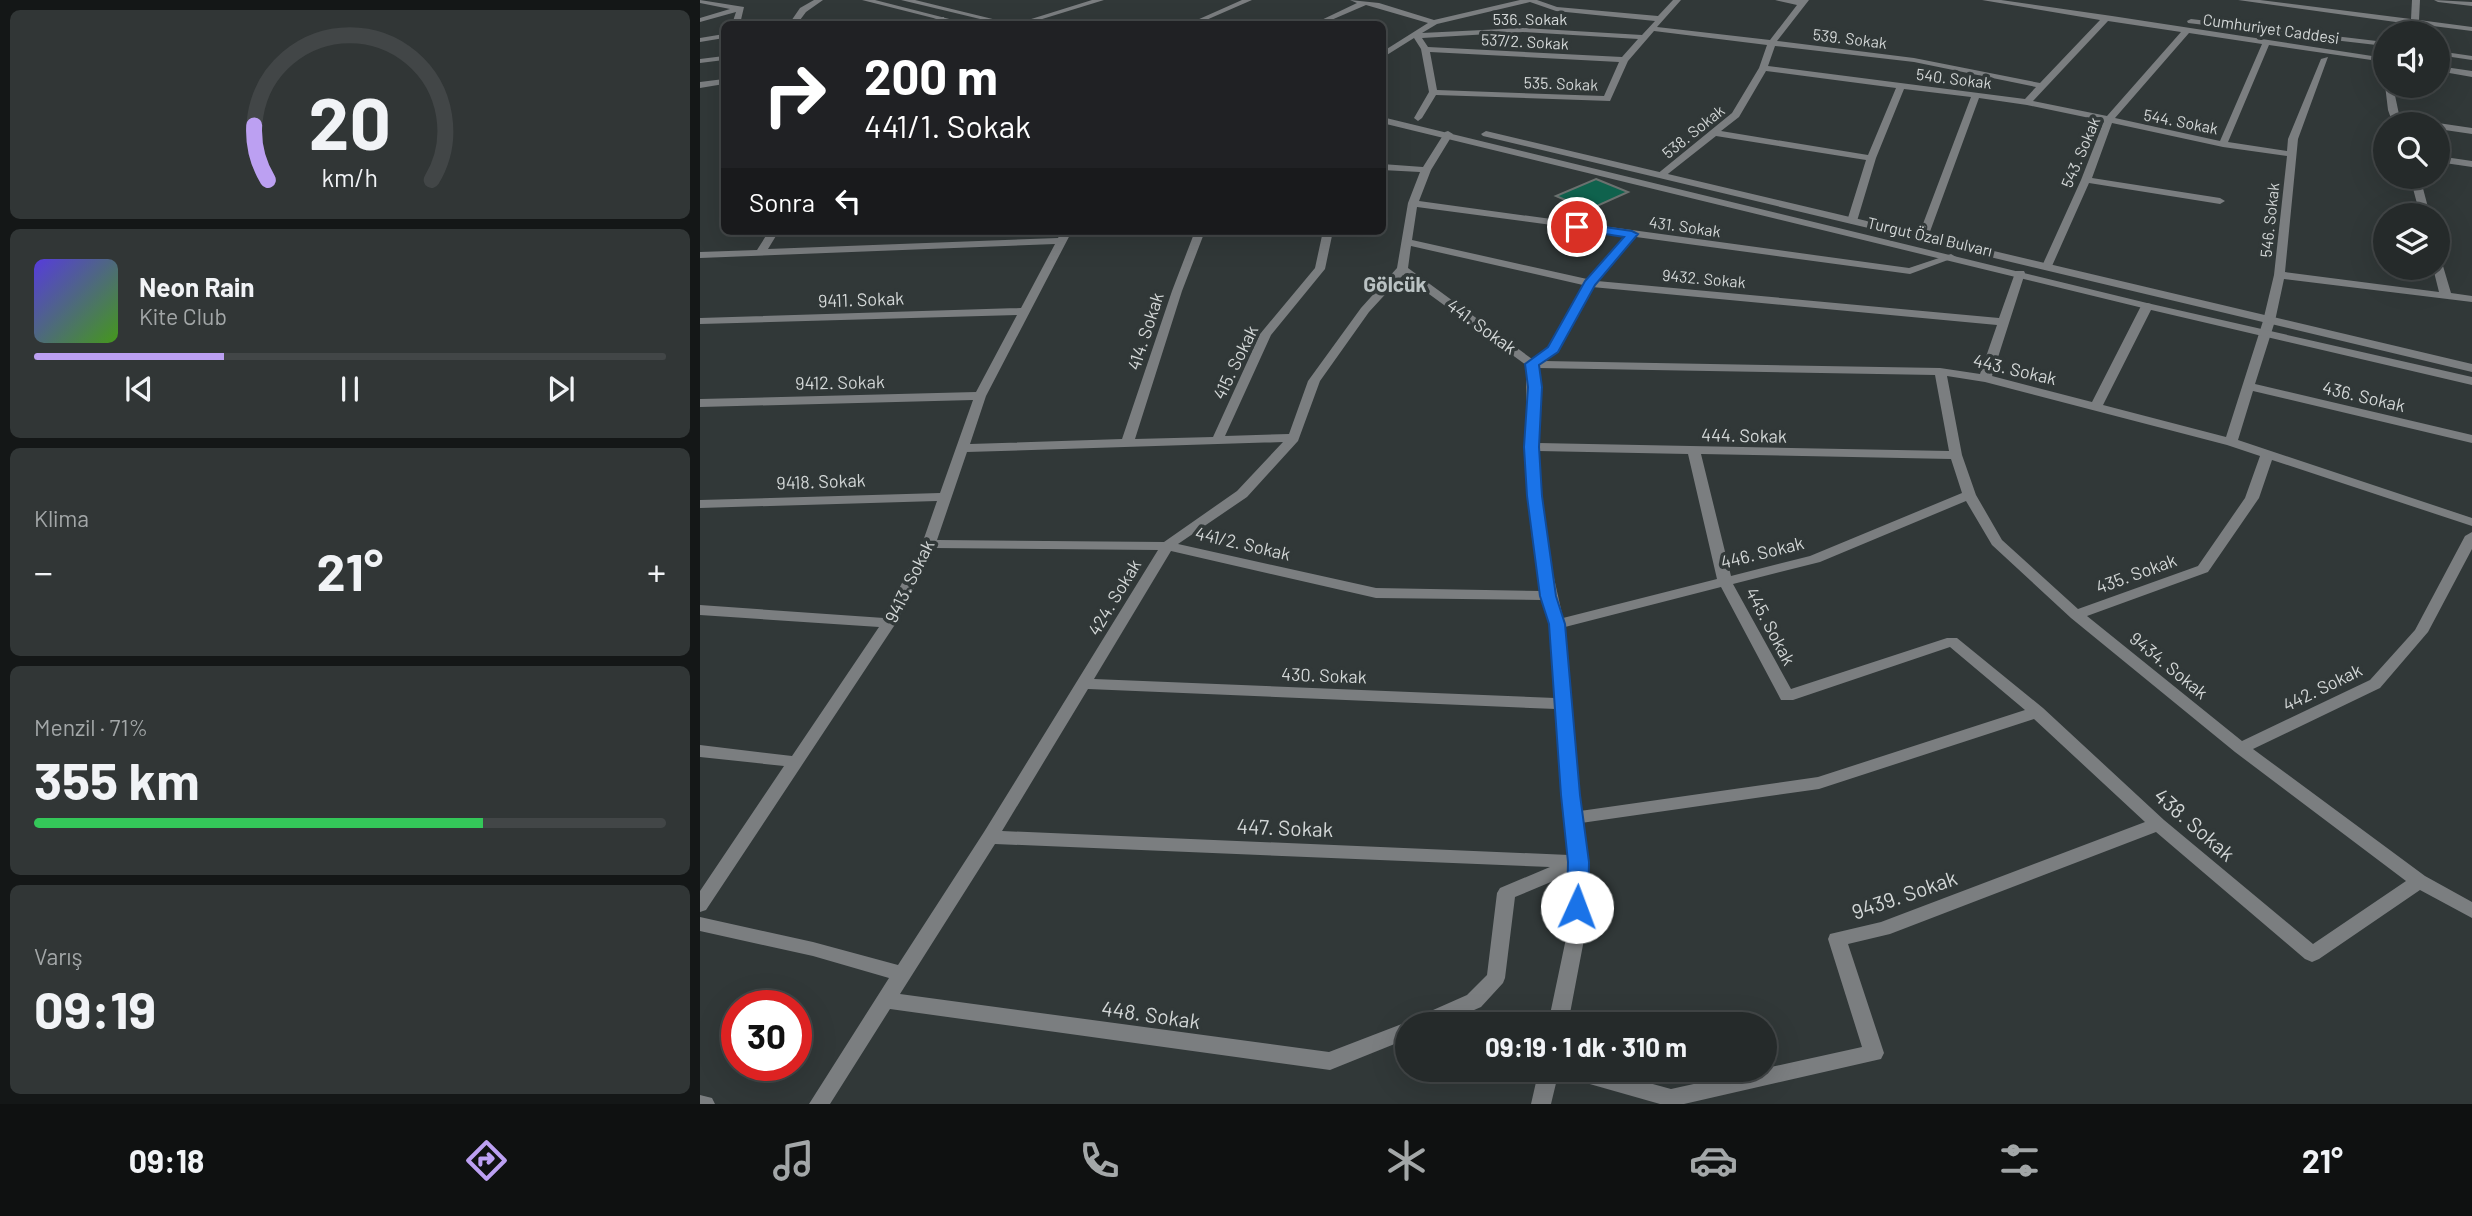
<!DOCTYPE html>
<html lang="tr">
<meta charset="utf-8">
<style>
:root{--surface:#252a2a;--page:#313636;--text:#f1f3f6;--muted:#a3a7a8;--line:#424647;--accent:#bca0f2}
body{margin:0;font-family:Barlow,sans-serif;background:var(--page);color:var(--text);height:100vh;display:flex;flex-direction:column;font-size:26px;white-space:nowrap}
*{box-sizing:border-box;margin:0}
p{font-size:23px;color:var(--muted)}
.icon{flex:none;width:38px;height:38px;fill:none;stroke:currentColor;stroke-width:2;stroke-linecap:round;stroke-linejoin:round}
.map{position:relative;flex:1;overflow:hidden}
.sheet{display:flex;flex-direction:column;gap:10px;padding:10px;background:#141717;width:700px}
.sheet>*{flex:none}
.banner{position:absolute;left:21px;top:21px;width:665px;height:214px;border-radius:10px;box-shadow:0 7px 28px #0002,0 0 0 2px var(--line);background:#202124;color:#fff;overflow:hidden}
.buttons{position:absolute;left:1673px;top:21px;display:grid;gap:14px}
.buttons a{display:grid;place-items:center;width:77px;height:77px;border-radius:50%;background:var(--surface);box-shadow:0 7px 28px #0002,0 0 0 2px var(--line);font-size:35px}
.speed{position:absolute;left:21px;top:990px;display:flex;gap:14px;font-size:35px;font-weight:700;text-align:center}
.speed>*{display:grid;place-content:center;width:91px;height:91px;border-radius:50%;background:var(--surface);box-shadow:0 7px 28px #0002,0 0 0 2px var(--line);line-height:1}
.speed .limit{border:10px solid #d22;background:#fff;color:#111}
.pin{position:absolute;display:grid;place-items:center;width:60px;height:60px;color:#fff;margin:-30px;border:4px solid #fff;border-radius:50%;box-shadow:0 2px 7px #0007}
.me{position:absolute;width:77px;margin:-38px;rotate:2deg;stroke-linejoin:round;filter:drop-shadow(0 0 5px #0008)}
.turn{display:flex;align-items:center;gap:24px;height:147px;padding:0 28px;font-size:32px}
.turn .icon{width:91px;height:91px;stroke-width:2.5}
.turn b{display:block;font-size:49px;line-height:60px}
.then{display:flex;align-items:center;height:66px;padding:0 28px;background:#0003;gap:14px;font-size:26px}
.big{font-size:52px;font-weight:700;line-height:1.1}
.sheet .tile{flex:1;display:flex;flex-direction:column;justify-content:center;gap:10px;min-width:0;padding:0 24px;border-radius:10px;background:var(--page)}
.sheet .dial{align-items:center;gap:0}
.dial svg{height:182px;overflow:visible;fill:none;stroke:var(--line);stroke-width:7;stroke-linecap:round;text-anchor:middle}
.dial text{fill:var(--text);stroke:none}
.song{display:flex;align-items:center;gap:21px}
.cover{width:84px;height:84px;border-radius:10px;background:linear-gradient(135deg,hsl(250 70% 55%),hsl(100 70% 35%))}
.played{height:7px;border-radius:4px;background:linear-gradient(90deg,var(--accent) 30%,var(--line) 30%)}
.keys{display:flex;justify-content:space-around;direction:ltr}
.heat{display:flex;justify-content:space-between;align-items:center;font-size:38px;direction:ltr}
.charge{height:10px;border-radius:5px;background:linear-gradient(90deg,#34c759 71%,var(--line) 0)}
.trip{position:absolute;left:695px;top:1012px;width:382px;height:70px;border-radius:35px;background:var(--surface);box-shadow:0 7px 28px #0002,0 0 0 2px var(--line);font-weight:700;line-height:70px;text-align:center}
.tabs{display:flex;height:112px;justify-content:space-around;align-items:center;background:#0f1111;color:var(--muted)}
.tabs .icon{width:49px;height:49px}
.tabs .selected{color:var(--accent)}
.tabs b{font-size:32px;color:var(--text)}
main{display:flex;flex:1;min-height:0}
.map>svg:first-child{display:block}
</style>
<main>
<section class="sheet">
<div class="tile dial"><svg viewBox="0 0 100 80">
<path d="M14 69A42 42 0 1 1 86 69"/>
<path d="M14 69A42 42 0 0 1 8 45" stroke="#bca0f2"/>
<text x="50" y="56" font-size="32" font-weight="700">20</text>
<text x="50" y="72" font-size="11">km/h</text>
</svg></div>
<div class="tile">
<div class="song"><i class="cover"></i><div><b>Neon Rain</b><p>Kite Club</p></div></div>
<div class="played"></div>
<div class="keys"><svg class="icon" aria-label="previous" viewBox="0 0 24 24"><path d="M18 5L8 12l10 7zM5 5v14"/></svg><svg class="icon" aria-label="pause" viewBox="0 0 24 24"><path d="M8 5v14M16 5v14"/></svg><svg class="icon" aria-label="next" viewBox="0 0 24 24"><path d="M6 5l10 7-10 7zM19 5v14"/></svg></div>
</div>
<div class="tile"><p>Klima</p>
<div class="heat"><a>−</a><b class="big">21°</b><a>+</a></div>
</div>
<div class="tile"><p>Menzil · 71%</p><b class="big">355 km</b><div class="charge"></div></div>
<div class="tile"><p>Varış</p><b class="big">09:19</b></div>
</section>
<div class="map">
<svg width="1772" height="1104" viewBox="0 0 1772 1104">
<rect width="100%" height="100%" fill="#313838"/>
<path fill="#0f624d" stroke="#6b716f" stroke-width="2" d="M896 179 928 192 888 210 856 196Z"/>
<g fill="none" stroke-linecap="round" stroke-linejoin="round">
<path fill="#7b7e80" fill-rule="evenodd" d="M0 0 44 7 40 24H32L36 12 0 22V18L30 9 0 3Z
M114 0H123L106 12 97 24H89L100 8Z
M542 0H552L497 24H488Z
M650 0 679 3 734 20 820 0H837L857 7 958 16 973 0H981L957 27 1070 40 1097 5 1075 0H1109L1077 41 1214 58 1340 83 1400 20 1282 0H1301L1412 16 1685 58V62L1569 45 1528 142 1587 151 1588 139 1621 59 1628 57 1598 139 1585 272 1739 292 1733 268H1738V263L1743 266 1751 293 1772 296V302L1584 279 1575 321 1555 384 1772 435V443L1553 391 1538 440 1772 518V526L1572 460 1559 498 1508 572 1387 616 1542 741 1670 680 1715 630 1765 536 1772 532V549L1728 632 1680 688 1553 749 1725 876 1772 902V918L1720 890 1619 959 1612 962 1605 959 1456 832 1190 934 1148 944 1184 1053 1181 1059 984 1104H960L858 1075 851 1104H831L839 1069H898L971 1089 1162 1047 1128 939 1130 934 1181 922 1445 822 1334 719 1119 789 881 823 888 862 886 929 868 1024H848L868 929 870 874 815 897 805 978 803 983 781 1007 742 1024H707V1039L630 1070 190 1009 130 1104H109L189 978 113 956 0 931V917L113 942 198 965 284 832 458 550 234 548 196 623 6 910 0 912V891L84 766 0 757V745L92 756 179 627 0 615V605L184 618 222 544 237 501 0 508V500L240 493 273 400 0 407V399L276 392 317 315 0 324V318L321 308 355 244 0 258V252L57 250 69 231H79L68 249 358 238 362 231H372L286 396 270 444 422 439 472 291 495 231H505L482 291 435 439 513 437 560 334 615 268 623 231H633L625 269 571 335 525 436 589 434 608 381 661 308 697 268 708 203 720 172 682 170V164L723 167 745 132 748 131 753 134 731 170 719 201 1209 268 1251 254 1256 257 1210 274 936 237 897 281 1299 318 1315 273 1316 271H1324L1325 273 1292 376 1392 402 1441 306 1447 303 1451 304 1453 306 1403 405 1526 437 1563 321 1574 275 1587 156 1523 147 1412 123 1392 178 1520 198 1525 201 1520 204 1389 183 1352 266 1347 269 1342 266 1381 180 1404 121 1327 105 1279 98 1228 237 1223 240 1218 237 1271 97 1204 89 1176 158 1157 221 1152 224 1147 221 1166 160 1016 136 964 177 956 175 1032 113 1059 68 1067 45 954 31 928 61 910 101 736 95 722 118 718 121 714 118 729 92 721 49 714 38 682 58V52L728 23 666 5 622 24H613L657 3ZM830 2 856 11 955 21 942 35 823 28 722 33 737 24ZM1408 21 1481 32 1407 116 1333 101ZM823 32 938 39 922 57 728 47 722 38ZM1489 33 1562 44 1520 141 1415 118ZM1075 46 1214 62 1336 87 1325 99 1068 66ZM730 52 919 62 904 96 737 90ZM1066 71 1196 88 1168 155 1021 131 1039 117ZM717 207 926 235 887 279 712 240ZM711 246 883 285 848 347 832 359 708 268ZM703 275 826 365 827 494 832 538 841 591 676 588 478 544 547 497 598 441 620 381 669 312ZM892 287 1297 325 1280 374 1240 368 844 361 859 349ZM838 368 1235 375 1249 451 838 443ZM1247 376 1285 382 1527 445 1560 456 1545 498 1498 566 1378 609 1302 540 1276 495 1262 455ZM583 442 537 491 464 542 237 540 267 452ZM838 451 988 454 1017 579 863 618 845 538ZM1001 454 1251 459 1262 493 1110 556 1031 576ZM1266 501 1292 545 1371 618 1535 752 1706 881 1613 944 1464 820 1343 708 1257 638H1247L1091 689 1033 584 1120 562ZM471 551 676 598 843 600 850 624 855 698 394 679ZM1021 587 1081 700H1093L1250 647 1325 710 1118 777 880 811 865 627ZM388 689 856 709 863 818 869 855 302 831ZM295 844 850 867 800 888 797 893 787 975 767 995 715 1018 712 1024 707 1022 629 1052 200 994Z
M1538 0H1560L1711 19 1712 0H1720L1719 20 1772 27V31L1717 24 1712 33H1704L1710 24Z
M1734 0 1772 2V6L1738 2Z
M241 17H244V21L228 24H216Z
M1491 19 1685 42V46L1488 23 1487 21Z
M24 34V38L0 42V38Z
M1738 51 1772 56V60L1738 55Z
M24 56V60L0 63V59Z
M1738 66 1772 71V77L1738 71Z
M1685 85 1693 86 1700 119 1722 121 1726 124H1693L1688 110Z
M1738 123 1772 128V134L1738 129V124H1735Z
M1738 156 1772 161V167L1738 162Z
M1710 177H1720L1730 215H1720Z
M0 1095 12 1098 15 1104H0Z"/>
<path fill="#7b7e80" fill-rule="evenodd" d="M162 0H175L269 24H257Z
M201 0H215L313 24H301Z
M392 0H404L326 24H315Z
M24 79V84L0 88V82Z
M682 117 1447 303 1772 377V385L1447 309 682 123Z
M786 131 1772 364V372L783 136 781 134Z"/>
</g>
<path fill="#1a73e8" stroke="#114b97" stroke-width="2" d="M877 223 932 231 938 234 895 285 858 352 839 365 842 387 839 447 842 496 856 596 865 624 880 795 889 862 888 907 885 912 877 915 870 912 867 907 868 862 861 795 849 624 840 596 827 496 824 447 828 387 825 364 848 347 885 281 924 237 873 229V224Z"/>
<g text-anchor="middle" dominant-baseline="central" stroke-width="7" stroke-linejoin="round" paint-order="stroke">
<g font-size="16" fill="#d3d7d7" stroke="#313838">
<text x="830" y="18">536. Sokak</text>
<text transform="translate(1571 28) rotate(8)">Cumhuriyet Caddesi</text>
<text transform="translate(1150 38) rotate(7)">539. Sokak</text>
<text transform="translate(825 41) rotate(3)">537/2. Sokak</text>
<text transform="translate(1254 78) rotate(7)">540. Sokak</text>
<text transform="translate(861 83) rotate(2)">535. Sokak</text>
<text transform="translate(1481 121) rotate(11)">544. Sokak</text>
<text transform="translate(993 131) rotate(-39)">538. Sokak</text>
<text transform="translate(1380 152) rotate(-67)">543. Sokak</text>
<text transform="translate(1569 220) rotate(-84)">546. Sokak</text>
<text transform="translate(985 226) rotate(8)">431. Sokak</text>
<text transform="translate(1230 236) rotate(13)">Turgut Özal Bulvarı</text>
<text transform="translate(1004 278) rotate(5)">9432. Sokak</text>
</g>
<g font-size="18" fill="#d3d7d7" stroke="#313838">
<text transform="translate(161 299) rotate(-2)">9411. Sokak</text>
<text transform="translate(782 326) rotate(36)">441. Sokak</text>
<text transform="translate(445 331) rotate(-72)">414. Sokak</text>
<text transform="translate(535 362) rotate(-64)">415. Sokak</text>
<text transform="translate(1315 369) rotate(13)">443. Sokak</text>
<text transform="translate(140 382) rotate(-1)">9412. Sokak</text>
<text transform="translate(1664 396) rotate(13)">436. Sokak</text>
<text transform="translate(1044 435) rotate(1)">444. Sokak</text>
<text transform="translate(121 481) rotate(-2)">9418. Sokak</text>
<text transform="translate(543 543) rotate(13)">441/2. Sokak</text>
<text transform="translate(1062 552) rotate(-14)">446. Sokak</text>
<text transform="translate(1436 573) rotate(-20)">435. Sokak</text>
<text transform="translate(209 581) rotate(-64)">9413. Sokak</text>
<text transform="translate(414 597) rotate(-59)">424. Sokak</text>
<text transform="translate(1071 626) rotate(62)">445. Sokak</text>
<text transform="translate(1469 665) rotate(39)">9434. Sokak</text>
<text transform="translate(624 675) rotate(2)">430. Sokak</text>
<text transform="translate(1622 687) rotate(-26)">442. Sokak</text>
</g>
<g font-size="21" font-weight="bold" fill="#bac2c3" stroke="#313838">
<text x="695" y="283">Gölcük</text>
</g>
<g font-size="21" fill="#d3d7d7" stroke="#313838">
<text transform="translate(1495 824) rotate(41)">438. Sokak</text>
<text transform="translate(585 827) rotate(2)">447. Sokak</text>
<text transform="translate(1204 894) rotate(-19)">9439. Sokak</text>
<text transform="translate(451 1014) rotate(8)">448. Sokak</text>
</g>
</g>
</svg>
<div class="buttons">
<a><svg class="icon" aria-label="sound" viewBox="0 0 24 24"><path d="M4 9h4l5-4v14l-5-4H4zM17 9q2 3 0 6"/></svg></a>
<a><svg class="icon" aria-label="search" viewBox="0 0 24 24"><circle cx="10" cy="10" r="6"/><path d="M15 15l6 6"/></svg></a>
<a><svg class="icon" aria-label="layers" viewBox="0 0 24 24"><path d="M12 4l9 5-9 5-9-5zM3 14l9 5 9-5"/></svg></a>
</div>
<div class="speed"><div class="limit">30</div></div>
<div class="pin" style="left:877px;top:227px;background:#d93025"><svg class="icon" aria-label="arrive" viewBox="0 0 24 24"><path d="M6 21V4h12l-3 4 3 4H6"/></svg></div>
<svg class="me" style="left:877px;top:907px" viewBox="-20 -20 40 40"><circle r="19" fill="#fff"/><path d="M0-13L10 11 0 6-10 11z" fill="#1a73e8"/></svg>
<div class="trip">09:19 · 1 dk · 310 m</div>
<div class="banner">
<div class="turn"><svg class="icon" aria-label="right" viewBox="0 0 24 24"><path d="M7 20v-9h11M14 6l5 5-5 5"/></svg><div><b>200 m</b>441/1. Sokak</div></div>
<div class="then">Sonra<svg class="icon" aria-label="left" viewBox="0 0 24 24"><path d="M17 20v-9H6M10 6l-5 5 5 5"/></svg></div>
</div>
</div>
</main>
<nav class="tabs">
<b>09:18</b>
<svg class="icon selected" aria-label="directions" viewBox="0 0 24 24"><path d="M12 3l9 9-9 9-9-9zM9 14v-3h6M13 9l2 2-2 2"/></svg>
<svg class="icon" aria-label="music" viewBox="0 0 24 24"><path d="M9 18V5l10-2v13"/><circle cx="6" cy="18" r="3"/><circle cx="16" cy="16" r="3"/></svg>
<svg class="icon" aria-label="phone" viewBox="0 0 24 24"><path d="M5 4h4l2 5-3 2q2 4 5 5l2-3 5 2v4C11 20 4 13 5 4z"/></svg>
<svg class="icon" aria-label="climate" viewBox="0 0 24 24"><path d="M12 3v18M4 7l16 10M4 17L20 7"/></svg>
<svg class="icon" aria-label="car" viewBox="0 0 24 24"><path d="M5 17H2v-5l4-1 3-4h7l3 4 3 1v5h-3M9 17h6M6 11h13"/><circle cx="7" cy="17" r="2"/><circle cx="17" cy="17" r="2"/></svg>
<svg class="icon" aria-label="filters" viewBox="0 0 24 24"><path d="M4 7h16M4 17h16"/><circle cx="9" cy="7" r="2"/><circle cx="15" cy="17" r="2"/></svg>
<b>21°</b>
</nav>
